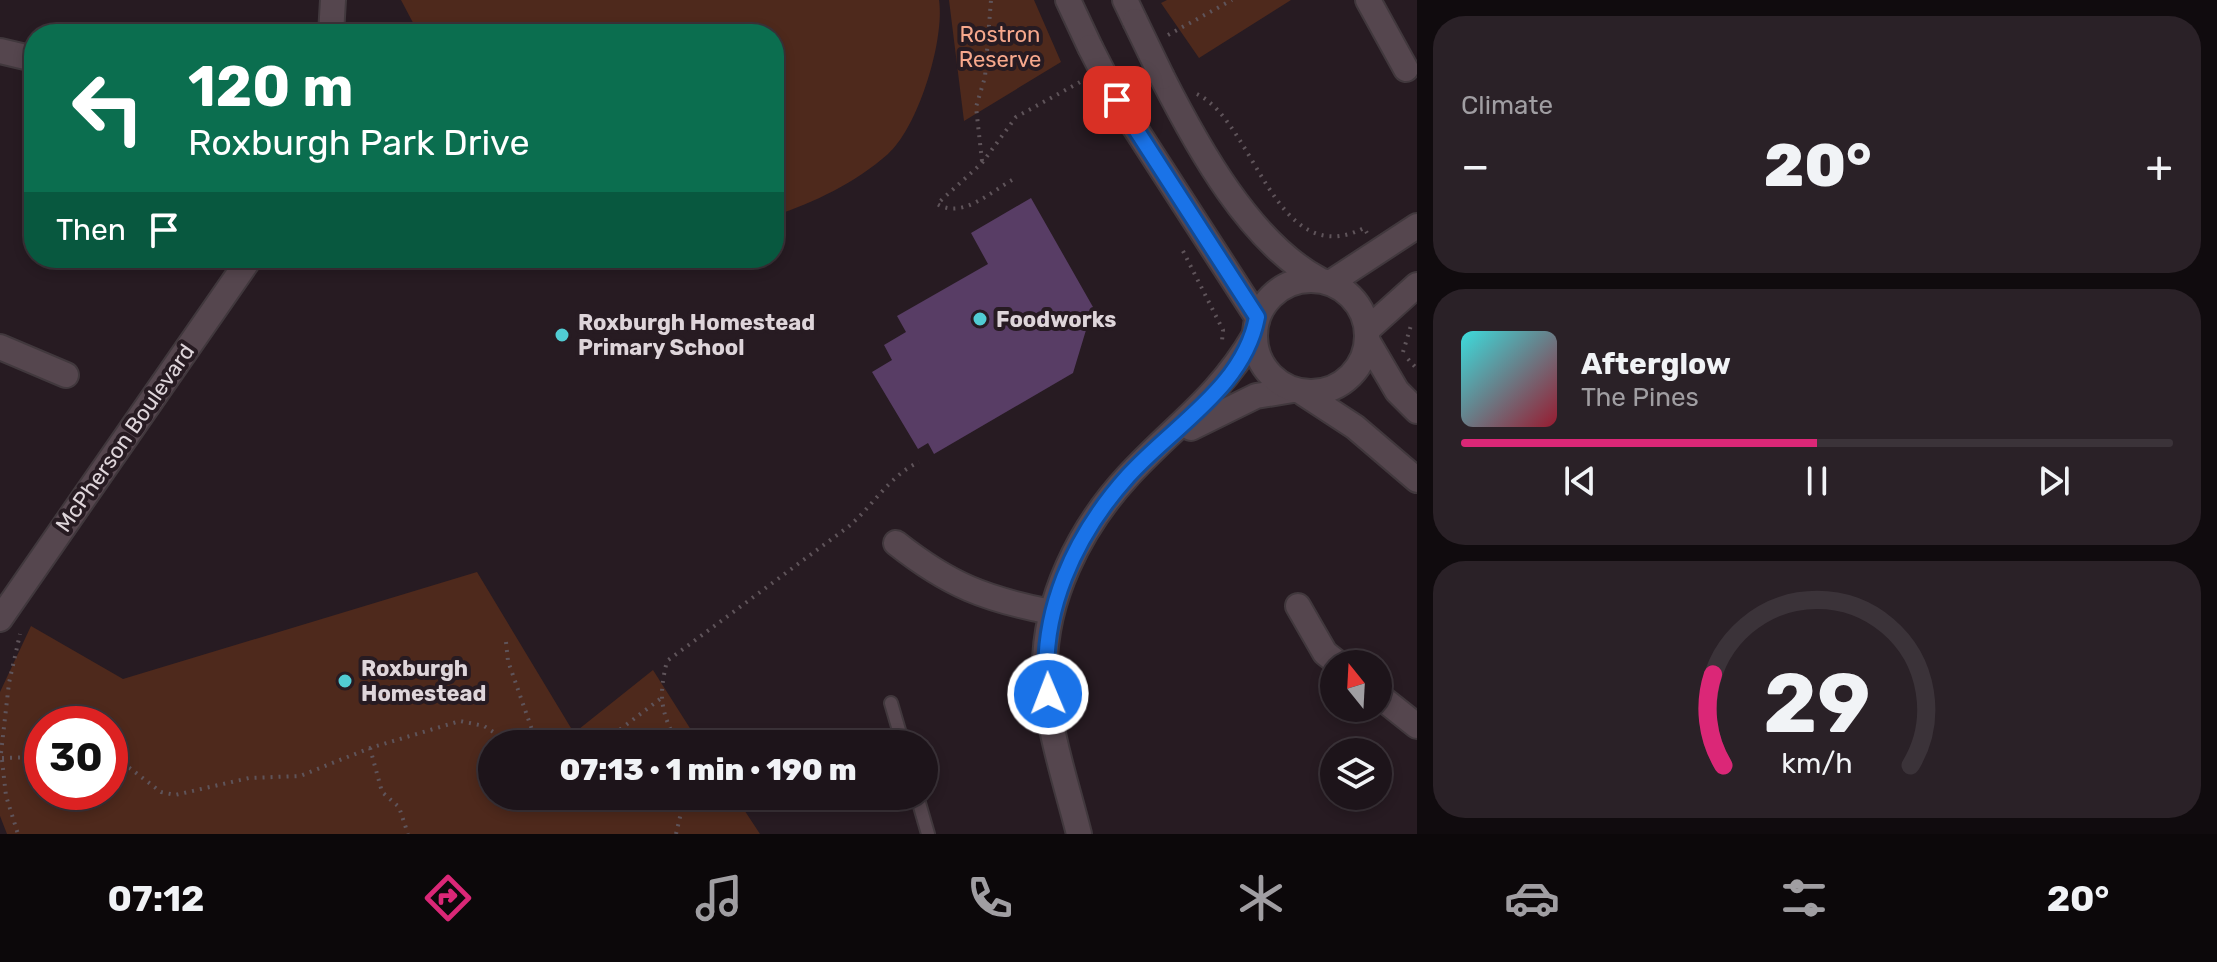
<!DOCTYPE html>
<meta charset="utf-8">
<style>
:root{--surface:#1d141a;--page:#2a2127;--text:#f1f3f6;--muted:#a09ea2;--line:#3b3339;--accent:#db2777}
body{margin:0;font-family:Rubik,sans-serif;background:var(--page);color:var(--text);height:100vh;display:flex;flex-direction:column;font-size:30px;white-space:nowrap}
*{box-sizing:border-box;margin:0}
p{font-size:26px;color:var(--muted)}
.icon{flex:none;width:44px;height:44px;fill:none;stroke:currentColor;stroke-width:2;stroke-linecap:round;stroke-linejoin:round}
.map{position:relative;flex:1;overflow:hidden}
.side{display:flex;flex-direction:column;gap:16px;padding:16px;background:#100b0e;width:800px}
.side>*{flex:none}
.hud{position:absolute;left:24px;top:24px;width:760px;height:244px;border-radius:32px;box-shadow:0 4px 12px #0003,0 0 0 2px var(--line);background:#0b6e4f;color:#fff;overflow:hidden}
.needle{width:52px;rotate:342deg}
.controls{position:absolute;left:1320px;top:650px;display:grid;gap:16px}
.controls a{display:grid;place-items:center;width:72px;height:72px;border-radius:50%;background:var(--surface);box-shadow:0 4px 12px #0003,0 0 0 2px var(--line);font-size:40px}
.speed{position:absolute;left:24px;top:706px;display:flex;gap:16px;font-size:40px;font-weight:700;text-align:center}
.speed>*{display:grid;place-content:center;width:104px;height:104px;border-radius:50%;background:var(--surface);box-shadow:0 4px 12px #0003,0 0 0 2px var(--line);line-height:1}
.speed .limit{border:12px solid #d22;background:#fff;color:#111}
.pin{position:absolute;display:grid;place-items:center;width:68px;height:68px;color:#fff;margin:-34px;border-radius:16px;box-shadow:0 4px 12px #0006}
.me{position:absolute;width:88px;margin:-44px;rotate:359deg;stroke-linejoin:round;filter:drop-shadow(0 0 6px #0008)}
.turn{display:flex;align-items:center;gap:28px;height:168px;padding:0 32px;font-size:36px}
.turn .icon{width:104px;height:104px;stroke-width:2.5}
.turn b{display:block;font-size:56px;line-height:68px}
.then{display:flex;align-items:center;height:76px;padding:0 32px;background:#0003;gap:16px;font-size:30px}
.big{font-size:60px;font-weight:800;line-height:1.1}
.side .tile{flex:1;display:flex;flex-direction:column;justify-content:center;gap:12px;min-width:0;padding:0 28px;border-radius:32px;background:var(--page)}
.side .dial{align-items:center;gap:0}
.dial svg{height:208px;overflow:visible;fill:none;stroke:var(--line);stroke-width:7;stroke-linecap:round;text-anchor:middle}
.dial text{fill:var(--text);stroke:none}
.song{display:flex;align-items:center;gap:24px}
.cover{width:96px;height:96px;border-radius:12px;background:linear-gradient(135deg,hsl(180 70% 55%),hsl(350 70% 35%))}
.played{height:8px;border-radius:4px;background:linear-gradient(90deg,var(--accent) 50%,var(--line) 50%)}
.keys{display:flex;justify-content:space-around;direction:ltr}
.heat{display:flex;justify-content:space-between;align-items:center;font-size:44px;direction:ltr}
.trip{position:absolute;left:478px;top:730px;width:460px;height:80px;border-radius:40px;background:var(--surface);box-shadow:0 4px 12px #0003,0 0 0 2px var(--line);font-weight:800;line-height:80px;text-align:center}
.dock{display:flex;height:128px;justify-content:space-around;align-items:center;background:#0c080a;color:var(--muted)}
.dock .icon{width:56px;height:56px}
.dock .active{color:var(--accent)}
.dock b{font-size:36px;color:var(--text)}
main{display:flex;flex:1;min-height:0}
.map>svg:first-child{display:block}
</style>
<main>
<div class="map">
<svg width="1417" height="834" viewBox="0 0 1417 834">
<rect width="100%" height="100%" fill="#271b22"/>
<path fill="#4e291c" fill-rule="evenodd" d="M401 0H939C945 40 918 128 888 154 855 183 815 202 774 216V34H419Z
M949 0H1034L1061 62 964 121Z
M1167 0H1291L1199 58 1161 3Z
M477 572 574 733 653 670 700 744H492V796H735L760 834H7L0 816V692L31 626 123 679ZM110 724V792H42V724Z"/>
<path fill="#583d65" d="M1031 198 1093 307 1073 373 934 454 928 443 918 449 872 372 892 360 884 345 906 332 897 316 988 264 971 233Z"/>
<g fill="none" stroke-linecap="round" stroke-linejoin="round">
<defs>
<path id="service" d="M891 703 903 744
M917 796 928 834"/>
<path id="minor" d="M1368 0 1406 69
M0 51 34 59
M0 347 66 375
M1191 428 1256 396 1293 390
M896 543C949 585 985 599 1051 612
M1298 606 1325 653 1339 664
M1378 695 1417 726
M1079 834C1066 782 1047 728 1045 673 1043 601 1080 528 1128 476 1174 426 1218 398 1254 336"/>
<path id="tertiary" d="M1068 0 1090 47
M1125 0 1135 21
M331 34 333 0
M1162 77C1197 146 1250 243 1320 280
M1117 100 1257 317
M1255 336a56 56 0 1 1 112 0a56 56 0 1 1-112 0Z
M1330 283 1417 226
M1367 330 1417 285
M1367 340 1397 391 1417 411
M1303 393 1355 427 1417 480
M0 619 250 258"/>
</defs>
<use href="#service" stroke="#41383d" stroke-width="16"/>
<use href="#minor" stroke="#41383d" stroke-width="28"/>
<use href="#tertiary" stroke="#41383d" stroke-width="28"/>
<path stroke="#5f545a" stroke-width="4" stroke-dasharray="2 6" stroke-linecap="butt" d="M1168 35 1232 0
M1197 94C1256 123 1275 273 1364 228L1367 233
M982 161 976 107 985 77 991 0
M1012 180C989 193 962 219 937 204L982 163 1016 117 1082 81
M1183 251 1223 330 1222 341
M1403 352 1412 322
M1408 359 1417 369
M506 642 508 661 537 744
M601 744 660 699
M677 744C661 710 658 698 667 661L848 527C873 506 889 476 919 462
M370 748 382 792 399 807 408 834
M1 753 9 683 20 634
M110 753 161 792 175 795 249 778 300 776 370 748 460 721 484 726 512 744
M2 758 42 757
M2 760 6 796 18 834
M676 834 685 796"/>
<use href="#service" stroke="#55464e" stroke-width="12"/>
<use href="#minor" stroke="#55464e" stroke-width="24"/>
<use href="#tertiary" stroke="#55464e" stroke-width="24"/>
<defs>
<path id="tertiary-bridge" d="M1135 21 1162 77
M1090 47 1117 100"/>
</defs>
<use href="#tertiary-bridge" stroke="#41383d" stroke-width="28" stroke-linecap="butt"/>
<use href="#tertiary-bridge" stroke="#55464e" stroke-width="24"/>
</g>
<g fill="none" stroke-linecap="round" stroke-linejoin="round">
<defs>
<path id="route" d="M1048 694C1038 614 1075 535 1128 476 1173 426 1244 387 1257 317L1117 100"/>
</defs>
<use href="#route" stroke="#114b97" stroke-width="20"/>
<use href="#route" stroke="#1a73e8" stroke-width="14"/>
</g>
<g fill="#51ccd3" stroke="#271b22" stroke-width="3">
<circle cx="980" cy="319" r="8"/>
<circle cx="562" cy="335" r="8"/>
<circle cx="345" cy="681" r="8"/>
</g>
<g text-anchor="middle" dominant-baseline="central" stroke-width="8" stroke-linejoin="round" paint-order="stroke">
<g font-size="22" fill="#f7a88c" stroke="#271b22">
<text x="1000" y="34">Rostron<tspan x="1000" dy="25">Reserve</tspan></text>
</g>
<g font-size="22" font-weight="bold" fill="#ded5da" stroke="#271b22" text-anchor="start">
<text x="996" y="319">Foodworks</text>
<text x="578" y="322">Roxburgh Homestead<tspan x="578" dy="25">Primary School</tspan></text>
<text x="361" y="668">Roxburgh<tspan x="361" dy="25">Homestead</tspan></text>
</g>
<g font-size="22" fill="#ded5da" stroke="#271b22">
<text transform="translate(125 438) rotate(-55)">McPherson Boulevard</text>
</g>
</g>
</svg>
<div class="controls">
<a><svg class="needle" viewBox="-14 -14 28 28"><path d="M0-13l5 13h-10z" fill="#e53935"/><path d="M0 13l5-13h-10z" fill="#a09ea2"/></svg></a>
<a><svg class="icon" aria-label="layers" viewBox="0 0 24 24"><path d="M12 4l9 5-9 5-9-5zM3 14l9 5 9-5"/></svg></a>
</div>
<div class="speed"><div class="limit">30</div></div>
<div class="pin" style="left:1117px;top:100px;background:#d93025"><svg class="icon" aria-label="arrive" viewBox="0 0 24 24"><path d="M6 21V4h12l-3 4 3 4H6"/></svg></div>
<svg class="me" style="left:1048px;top:694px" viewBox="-20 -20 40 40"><circle r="17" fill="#1a73e8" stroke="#fff" stroke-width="3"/><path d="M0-11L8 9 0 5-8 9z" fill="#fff"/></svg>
<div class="trip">07:13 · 1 min · 190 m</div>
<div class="hud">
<div class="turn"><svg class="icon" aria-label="left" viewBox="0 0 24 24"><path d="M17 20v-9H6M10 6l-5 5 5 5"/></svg><div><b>120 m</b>Roxburgh Park Drive</div></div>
<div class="then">Then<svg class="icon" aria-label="arrive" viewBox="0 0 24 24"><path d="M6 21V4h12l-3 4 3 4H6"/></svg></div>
</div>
</div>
<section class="side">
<div class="tile"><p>Climate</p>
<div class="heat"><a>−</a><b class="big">20°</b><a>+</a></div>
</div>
<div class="tile">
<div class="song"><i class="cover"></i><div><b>Afterglow</b><p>The Pines</p></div></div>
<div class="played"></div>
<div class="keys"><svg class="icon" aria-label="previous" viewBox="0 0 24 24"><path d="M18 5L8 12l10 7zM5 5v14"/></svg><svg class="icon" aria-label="pause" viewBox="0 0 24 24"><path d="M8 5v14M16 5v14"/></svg><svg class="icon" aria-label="next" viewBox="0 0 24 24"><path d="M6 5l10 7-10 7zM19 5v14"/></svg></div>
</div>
<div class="tile dial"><svg viewBox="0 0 100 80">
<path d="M14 69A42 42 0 1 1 86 69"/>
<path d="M14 69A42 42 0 0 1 10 34" stroke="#db2777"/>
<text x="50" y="56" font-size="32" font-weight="700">29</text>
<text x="50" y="72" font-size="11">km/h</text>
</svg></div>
</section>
</main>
<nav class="dock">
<b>07:12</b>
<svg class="icon active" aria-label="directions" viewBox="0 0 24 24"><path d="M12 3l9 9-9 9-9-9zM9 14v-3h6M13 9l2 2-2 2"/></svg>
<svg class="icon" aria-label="music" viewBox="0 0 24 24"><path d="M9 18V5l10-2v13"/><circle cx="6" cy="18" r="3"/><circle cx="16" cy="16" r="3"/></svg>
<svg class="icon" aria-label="phone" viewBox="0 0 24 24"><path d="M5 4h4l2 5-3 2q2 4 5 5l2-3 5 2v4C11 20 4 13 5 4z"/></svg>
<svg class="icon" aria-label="climate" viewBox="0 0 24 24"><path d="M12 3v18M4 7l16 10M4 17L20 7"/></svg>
<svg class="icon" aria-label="car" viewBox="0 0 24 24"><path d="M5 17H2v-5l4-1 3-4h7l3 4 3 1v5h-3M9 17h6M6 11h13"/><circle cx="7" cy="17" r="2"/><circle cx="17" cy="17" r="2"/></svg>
<svg class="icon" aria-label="filters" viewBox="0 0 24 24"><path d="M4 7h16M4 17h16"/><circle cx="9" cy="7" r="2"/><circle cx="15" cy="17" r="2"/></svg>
<b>20°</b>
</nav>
